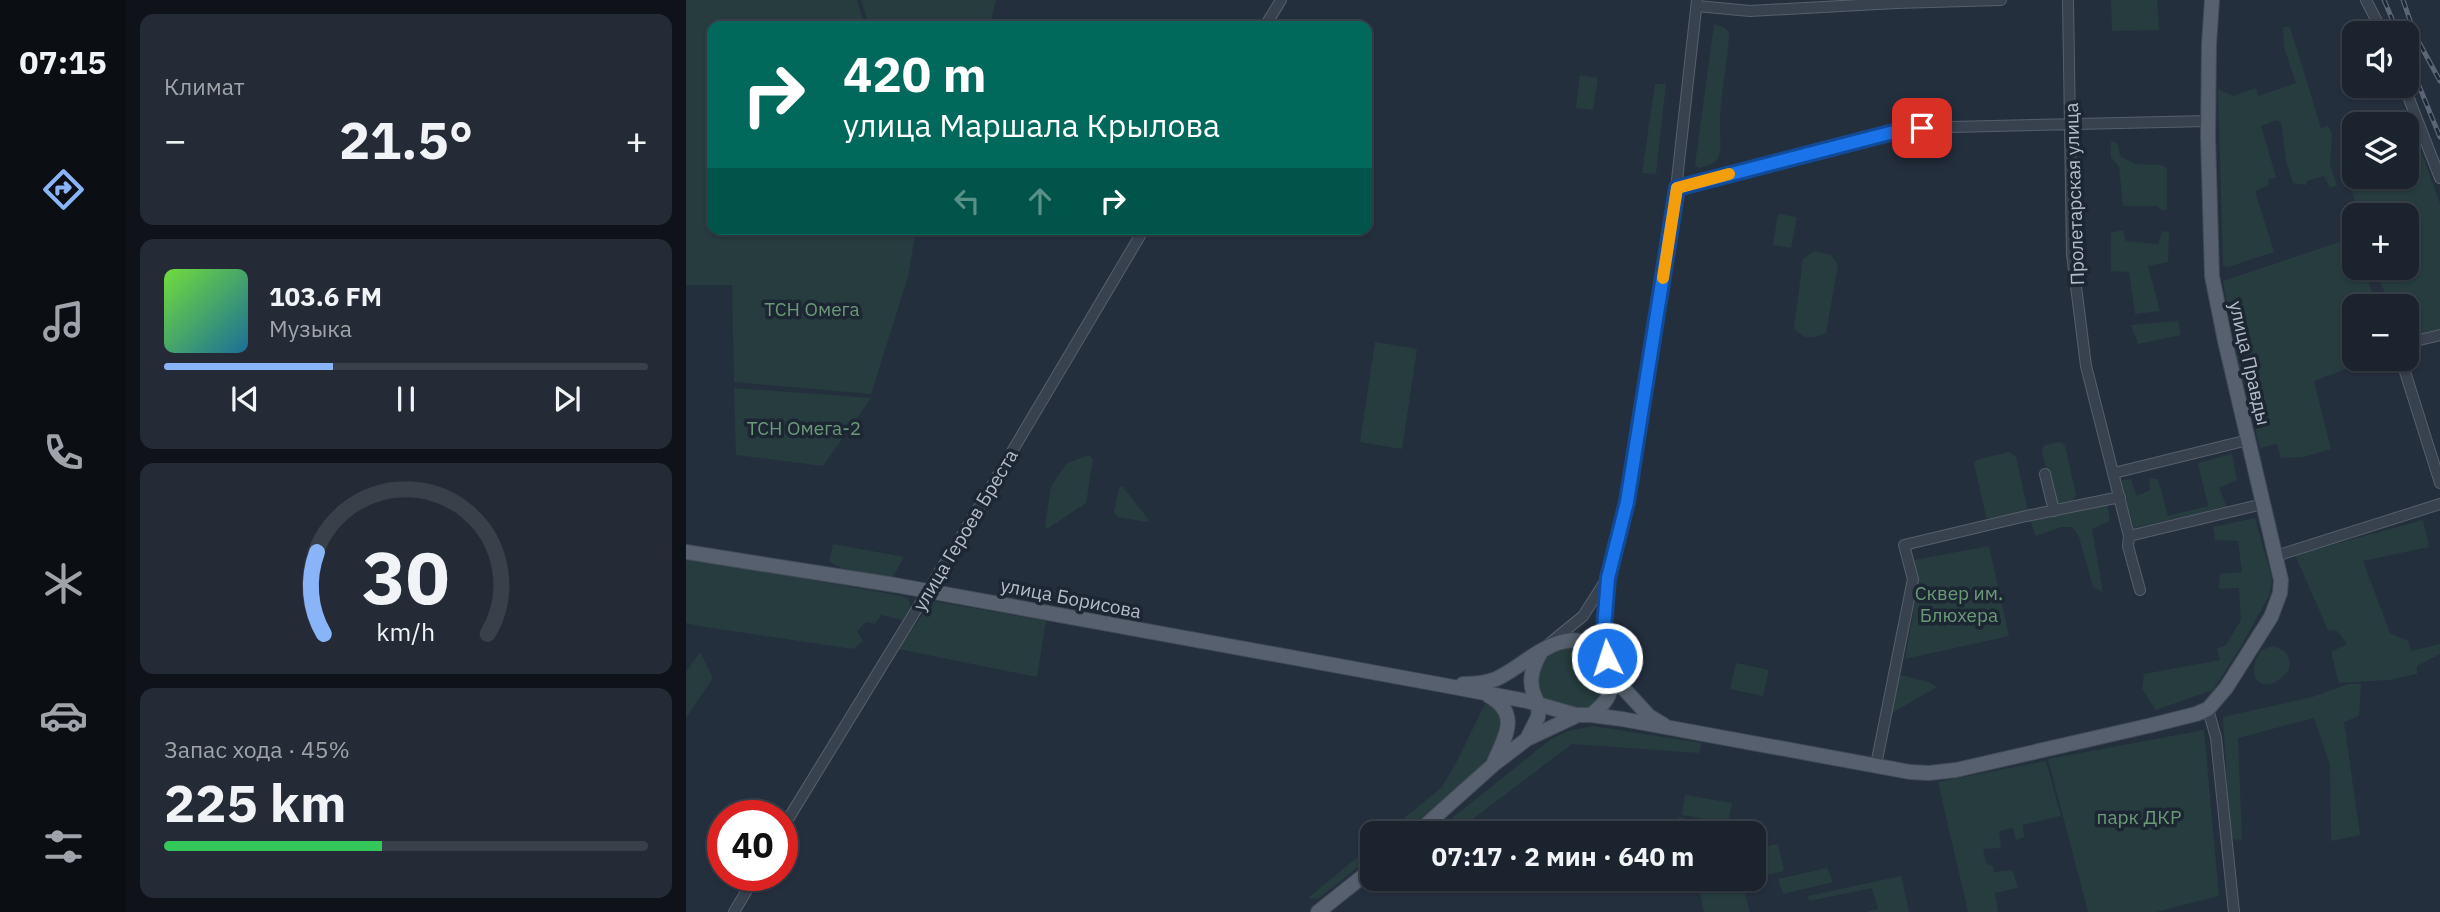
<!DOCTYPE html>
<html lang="ru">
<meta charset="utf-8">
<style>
:root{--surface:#1b232e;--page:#242b36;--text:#f1f3f6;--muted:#a0a4aa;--line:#39404a;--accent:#8ab4f8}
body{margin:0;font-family:"IBM Plex Sans",sans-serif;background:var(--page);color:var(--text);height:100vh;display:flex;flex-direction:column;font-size:26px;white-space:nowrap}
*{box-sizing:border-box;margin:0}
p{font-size:23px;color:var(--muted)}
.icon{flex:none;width:38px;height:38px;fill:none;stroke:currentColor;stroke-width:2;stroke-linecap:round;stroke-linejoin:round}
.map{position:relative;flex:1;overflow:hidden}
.sheet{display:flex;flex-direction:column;gap:14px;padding:14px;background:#0f1319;width:560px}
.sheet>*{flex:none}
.hud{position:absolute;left:21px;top:21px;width:665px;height:214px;border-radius:14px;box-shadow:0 2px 5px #0004,0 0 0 2px var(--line);background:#00695c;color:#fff;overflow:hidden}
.fabs{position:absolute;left:1656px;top:21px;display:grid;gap:14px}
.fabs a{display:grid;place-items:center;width:77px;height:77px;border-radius:14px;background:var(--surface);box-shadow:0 2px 5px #0004,0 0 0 2px var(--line);font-size:35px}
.speed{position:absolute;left:21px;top:800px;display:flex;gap:14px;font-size:35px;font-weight:700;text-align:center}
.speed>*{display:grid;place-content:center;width:91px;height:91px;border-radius:50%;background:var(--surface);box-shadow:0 2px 5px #0004,0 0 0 2px var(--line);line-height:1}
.speed .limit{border:10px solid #d22;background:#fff;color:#111}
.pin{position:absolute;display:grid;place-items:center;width:60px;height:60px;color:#fff;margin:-30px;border-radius:14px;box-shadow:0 4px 10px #0006}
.me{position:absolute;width:77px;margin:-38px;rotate:356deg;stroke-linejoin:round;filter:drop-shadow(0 0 5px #0008)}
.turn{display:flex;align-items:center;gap:24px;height:147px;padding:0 21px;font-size:32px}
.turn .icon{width:91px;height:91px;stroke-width:2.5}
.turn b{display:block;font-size:49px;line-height:60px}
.lanes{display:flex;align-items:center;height:66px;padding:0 21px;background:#0003;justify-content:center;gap:35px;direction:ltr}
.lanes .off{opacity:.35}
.big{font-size:52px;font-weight:700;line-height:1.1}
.sheet .card{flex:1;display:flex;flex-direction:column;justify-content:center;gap:10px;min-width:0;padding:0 24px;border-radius:14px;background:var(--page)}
.sheet .dial{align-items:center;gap:0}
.dial svg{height:182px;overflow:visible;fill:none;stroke:var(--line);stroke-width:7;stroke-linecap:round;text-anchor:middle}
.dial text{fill:var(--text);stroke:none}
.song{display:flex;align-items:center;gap:21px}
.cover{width:84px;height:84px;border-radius:10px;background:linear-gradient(135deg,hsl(100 70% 55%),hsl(200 70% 35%))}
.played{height:7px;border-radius:4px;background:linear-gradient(90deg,var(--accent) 35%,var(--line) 35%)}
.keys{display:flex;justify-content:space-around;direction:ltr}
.heat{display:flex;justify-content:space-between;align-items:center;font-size:38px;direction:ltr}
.charge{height:10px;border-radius:5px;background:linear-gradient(90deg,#34c759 45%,var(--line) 0)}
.trip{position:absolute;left:674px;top:821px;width:406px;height:70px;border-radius:14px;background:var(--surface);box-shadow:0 2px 5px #0004,0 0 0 2px var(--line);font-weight:700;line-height:70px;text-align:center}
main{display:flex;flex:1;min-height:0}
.tab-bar{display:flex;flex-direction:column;width:126px;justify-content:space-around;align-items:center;background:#0b0e12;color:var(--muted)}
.tab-bar .icon{width:49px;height:49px}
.tab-bar .current{color:var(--accent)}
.tab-bar b{font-size:32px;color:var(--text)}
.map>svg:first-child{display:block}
</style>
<main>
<nav class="tab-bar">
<b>07:15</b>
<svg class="icon current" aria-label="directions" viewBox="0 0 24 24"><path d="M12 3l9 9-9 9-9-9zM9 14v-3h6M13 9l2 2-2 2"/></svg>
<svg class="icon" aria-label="music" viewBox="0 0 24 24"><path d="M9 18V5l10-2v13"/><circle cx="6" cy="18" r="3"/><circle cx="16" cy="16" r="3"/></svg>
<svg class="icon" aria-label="phone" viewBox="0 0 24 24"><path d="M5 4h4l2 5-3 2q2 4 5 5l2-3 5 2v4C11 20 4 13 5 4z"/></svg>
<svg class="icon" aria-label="climate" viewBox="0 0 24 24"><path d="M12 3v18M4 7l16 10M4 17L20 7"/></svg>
<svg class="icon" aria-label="car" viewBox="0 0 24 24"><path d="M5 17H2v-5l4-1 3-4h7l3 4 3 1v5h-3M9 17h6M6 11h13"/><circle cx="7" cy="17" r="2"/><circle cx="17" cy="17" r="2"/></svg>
<svg class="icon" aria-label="filters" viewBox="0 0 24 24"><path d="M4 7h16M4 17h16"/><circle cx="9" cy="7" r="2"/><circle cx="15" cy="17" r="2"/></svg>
</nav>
<section class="sheet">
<div class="card"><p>Климат</p>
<div class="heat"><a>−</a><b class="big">21.5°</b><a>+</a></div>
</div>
<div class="card">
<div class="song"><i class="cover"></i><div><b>103.6 FM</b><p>Музыка</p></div></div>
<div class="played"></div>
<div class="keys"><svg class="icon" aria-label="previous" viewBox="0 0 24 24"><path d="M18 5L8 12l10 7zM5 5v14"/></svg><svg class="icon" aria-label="pause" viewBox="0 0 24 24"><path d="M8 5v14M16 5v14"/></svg><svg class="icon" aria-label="next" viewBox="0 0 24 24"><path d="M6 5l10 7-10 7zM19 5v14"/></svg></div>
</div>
<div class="card dial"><svg viewBox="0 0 100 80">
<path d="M14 69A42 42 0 1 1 86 69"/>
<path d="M14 69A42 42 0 0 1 11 33" stroke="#8ab4f8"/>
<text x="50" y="56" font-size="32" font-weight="700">30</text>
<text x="50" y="72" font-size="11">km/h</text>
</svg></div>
<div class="card"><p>Запас хода · 45%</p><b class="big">225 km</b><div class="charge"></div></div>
</section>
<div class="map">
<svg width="1754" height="912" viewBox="0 0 1754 912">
<rect width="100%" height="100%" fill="#242f3e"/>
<path fill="#263c3f" d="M0 0H171L179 26H26V229H230L222 277 185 394 48 382 46 285H0Z
M175 0H310L304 26H183Z
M1425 0H1471L1473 30 1426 31Z
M1028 24 1039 28 1043 32C1042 66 1033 98 1034 131 1034 139 1036 151 1032 158 1028 165 1019 166 1013 168L1009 165Z
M1597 27H1604L1635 128 1642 126 1646 133 1644 165 1651 185 1644 188 1638 176 1621 181 1620 185 1607 183 1600 161 1595 122 1591 120 1575 126 1590 177 1582 180 1583 185 1569 191 1588 252 1542 267 1537 266 1532 89 1547 96 1570 88 1572 96 1610 83 1598 47Z
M894 75 912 78 907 110 890 108Z
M969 84H980L970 174 956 173Z
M1726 126 1754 204V330L1720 335V306H1703L1690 268H1720V215H1672L1661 172 1668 170V177H1720V128Z
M1425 141 1431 143 1435 157 1450 164 1475 165 1481 168V210H1475L1471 206H1437L1433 167 1425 157Z
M1092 214 1111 217 1105 248 1087 245Z
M1437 230 1440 241 1472 244 1476 231 1483 232 1482 262 1462 266 1474 311 1449 314 1443 272 1425 271V233Z
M1665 238 1668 245V268H1677L1691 306H1668V359H1682V361L1628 381 1645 449 1618 457 1595 458 1591 444 1574 448 1551 358 1537 281Z
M1128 251 1145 255 1152 265 1140 333C1126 339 1118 340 1108 328L1117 259Z
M1492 321 1495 335 1452 344 1445 325Z
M689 342 731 349 716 449 674 442Z
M48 388 185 398 137 466 50 455Z
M1374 442 1379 445 1390 495 1385 503 1373 506 1368 501 1356 452 1358 445Z
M1323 452 1330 457 1341 507 1337 512 1305 521 1300 516 1288 464 1290 460Z
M1546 454 1551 480 1533 488 1541 507 1448 528 1434 481 1445 479 1451 496 1464 490 1463 478 1472 479 1482 516 1522 506 1512 463Z
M403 455 407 459 400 503 361 529 359 527 365 486 381 463Z
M436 486 463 520 460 522 432 517 428 513 433 488Z
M1421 502 1424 521 1406 529 1417 592 1407 587 1393 537 1386 527H1375L1350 536 1344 520Z
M1569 518 1586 579 1583 596 1554 648 1527 690 1470 710 1456 689 1458 674 1534 660 1531 649 1540 645 1555 620 1553 588 1533 589 1534 574 1556 572 1552 541 1529 540 1527 527Z
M1737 520 1743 547 1677 561 1704 633 1722 641 1725 651 1754 644V654L1731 666V674L1703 680 1653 683 1645 652 1661 644 1651 631 1642 630 1609 555Z
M147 544 218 557 207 576C192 576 153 571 143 561Z
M1303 546 1323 636 1219 659 1232 586 1228 560Z
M0 558 216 596 222 599 225 607 217 620 195 615 189 624 180 622 171 631 177 641 167 649 13 626 0 623Z
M246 601 360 621 351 677 212 649Z
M891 646C898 649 907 652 912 657 930 676 914 699 898 712L862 704 849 688C853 655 860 651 891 646Z
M1586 646C1600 649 1605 656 1603 670 1580 700 1554 678 1576 650Z
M14 652 27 678 0 718V672Z
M1050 663 1083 670 1077 696 1044 689Z
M1215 675 1242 682 1251 687 1206 713 1204 712 1210 677Z
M1662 684H1675L1673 716 1658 722 1674 835 1645 841 1644 765 1628 718 1552 738 1556 840 1544 839 1537 717 1626 697Z
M799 704 810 706C812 709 815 712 816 715 829 752 740 813 715 833H700L755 788 769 765Z
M907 726 1016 743 1013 753 886 744 768 833H765V819L865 739 882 731Z
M1518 730 1533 896 1470 912H1402L1362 759Z
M1360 761 1375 816 1337 825 1338 837 1330 840 1327 828 1313 831 1315 848 1297 849 1300 863 1307 866 1308 872 1326 870 1332 888 1309 893 1312 912H1282L1252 782Z
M999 795 1046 803 1042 823 996 815Z
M992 817 1066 831V833H996Z
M1092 844 1098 871 1081 875 1075 847Z
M686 845V856L632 899 622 898Z
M1141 868 1147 882 1097 894 1092 879Z
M1215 876 1223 912H1180L1192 909 1186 888 1123 901 1122 896Z
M1011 879H1042L1046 886 1057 887 1064 912H1018Z"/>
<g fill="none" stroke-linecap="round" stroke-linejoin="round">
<defs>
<path id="minor" d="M1382 0 1386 254 1400 366 1443 536 1442 546 1454 590
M1680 0 1697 33
M1011 6 1064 11 1210 3 1315 0
M579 26 595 0
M1718 86 1754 178
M991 188 1223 128 1522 121
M1720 343 1754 335
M1715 359 1754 483
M1428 473 1562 440
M1359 474 1368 511
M1443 536 1577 504
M1590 556 1754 504
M864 643 897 616 920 580
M921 658 917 641 922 578 941 502 985 234 1011 0
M1522 709 1530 738 1548 912
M1190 765 1227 579 1218 545 1340 516 1434 497
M96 829 289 514 458 229
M48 912 70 875"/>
<path id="major" d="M0 552 209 585 762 686 841 701 890 715
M927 677 963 716 978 725
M777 684C788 684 799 683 810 679 841 665 877 621 912 650 923 659 927 671 926 684 924 698 916 706 905 715
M803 696C834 713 820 736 808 762
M853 705C841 685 844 671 855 652
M841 739 852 717 853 705
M731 833 807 765 841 739 892 715H905L936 719 1224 772 1243 773 1270 770 1466 725 1510 714 1522 709 1540 688 1585 617 1594 593 1595 580 1539 341 1526 276 1522 137 1523 44 1526 0
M632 912 686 869"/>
</defs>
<use href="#minor" stroke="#565f6c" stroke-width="12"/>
<use href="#major" stroke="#414a57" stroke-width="16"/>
<use href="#minor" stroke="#38414e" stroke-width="10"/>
<use href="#major" stroke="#56606e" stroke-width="14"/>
<defs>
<path id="rail" d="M1698 0 1712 33
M1717 0 1729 35 1754 81
M1720 54 1754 137"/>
</defs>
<use href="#rail" stroke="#5a6575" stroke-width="5"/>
<use href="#rail" stroke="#1d2633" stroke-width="2.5" stroke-dasharray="8" stroke-linecap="butt"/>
</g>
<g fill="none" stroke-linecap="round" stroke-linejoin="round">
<defs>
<path id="route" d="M921 658 917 641 922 578 941 502 991 188 1223 128H1236"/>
</defs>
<use href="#route" stroke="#114b97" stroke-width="18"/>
<use href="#route" stroke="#1a73e8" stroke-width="12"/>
<path stroke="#f59e0b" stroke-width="12" d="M977 278 991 188 1043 174"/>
</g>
<g text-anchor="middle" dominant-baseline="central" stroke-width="7" stroke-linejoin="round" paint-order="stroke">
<g font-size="19" fill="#b4bcc9" stroke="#1d2633">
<text transform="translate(1388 194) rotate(-92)">Пролетарская улица</text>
<text transform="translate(1564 363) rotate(77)">улица Правды</text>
<text transform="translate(279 530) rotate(-59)">улица Героев Бреста</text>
<text transform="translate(385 598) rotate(11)">улица Борисова</text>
</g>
<g font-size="19" fill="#6b9a76" stroke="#1d2633">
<text x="126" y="309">ТСН Омега</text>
<text x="118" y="428">ТСН Омега-2</text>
<text x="1273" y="593">Сквер им.<tspan x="1273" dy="22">Блюхера</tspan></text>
<text x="1453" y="817">парк ДКР</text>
</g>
</g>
</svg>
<div class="fabs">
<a><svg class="icon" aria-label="sound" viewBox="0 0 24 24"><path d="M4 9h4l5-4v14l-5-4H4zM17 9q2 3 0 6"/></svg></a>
<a><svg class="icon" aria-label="layers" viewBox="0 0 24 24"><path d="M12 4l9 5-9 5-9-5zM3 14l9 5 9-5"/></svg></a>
<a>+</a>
<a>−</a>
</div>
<div class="speed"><div class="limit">40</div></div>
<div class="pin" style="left:1236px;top:128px;background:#d93025"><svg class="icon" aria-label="arrive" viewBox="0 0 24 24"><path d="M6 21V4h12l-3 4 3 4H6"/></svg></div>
<svg class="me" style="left:921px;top:658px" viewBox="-20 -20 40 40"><circle r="17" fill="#1a73e8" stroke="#fff" stroke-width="3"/><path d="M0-11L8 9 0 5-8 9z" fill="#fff"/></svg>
<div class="trip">07:17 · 2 мин · 640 m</div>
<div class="hud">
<div class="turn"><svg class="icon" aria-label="right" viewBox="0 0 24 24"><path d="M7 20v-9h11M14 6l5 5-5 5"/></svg><div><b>420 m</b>улица Маршала Крылова</div></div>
<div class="lanes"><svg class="icon off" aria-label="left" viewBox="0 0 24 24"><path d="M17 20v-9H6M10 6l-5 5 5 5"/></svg><svg class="icon off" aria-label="ahead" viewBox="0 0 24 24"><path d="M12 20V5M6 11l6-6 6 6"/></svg><svg class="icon" aria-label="right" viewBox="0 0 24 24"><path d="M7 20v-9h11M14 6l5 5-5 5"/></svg></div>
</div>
</div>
</main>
